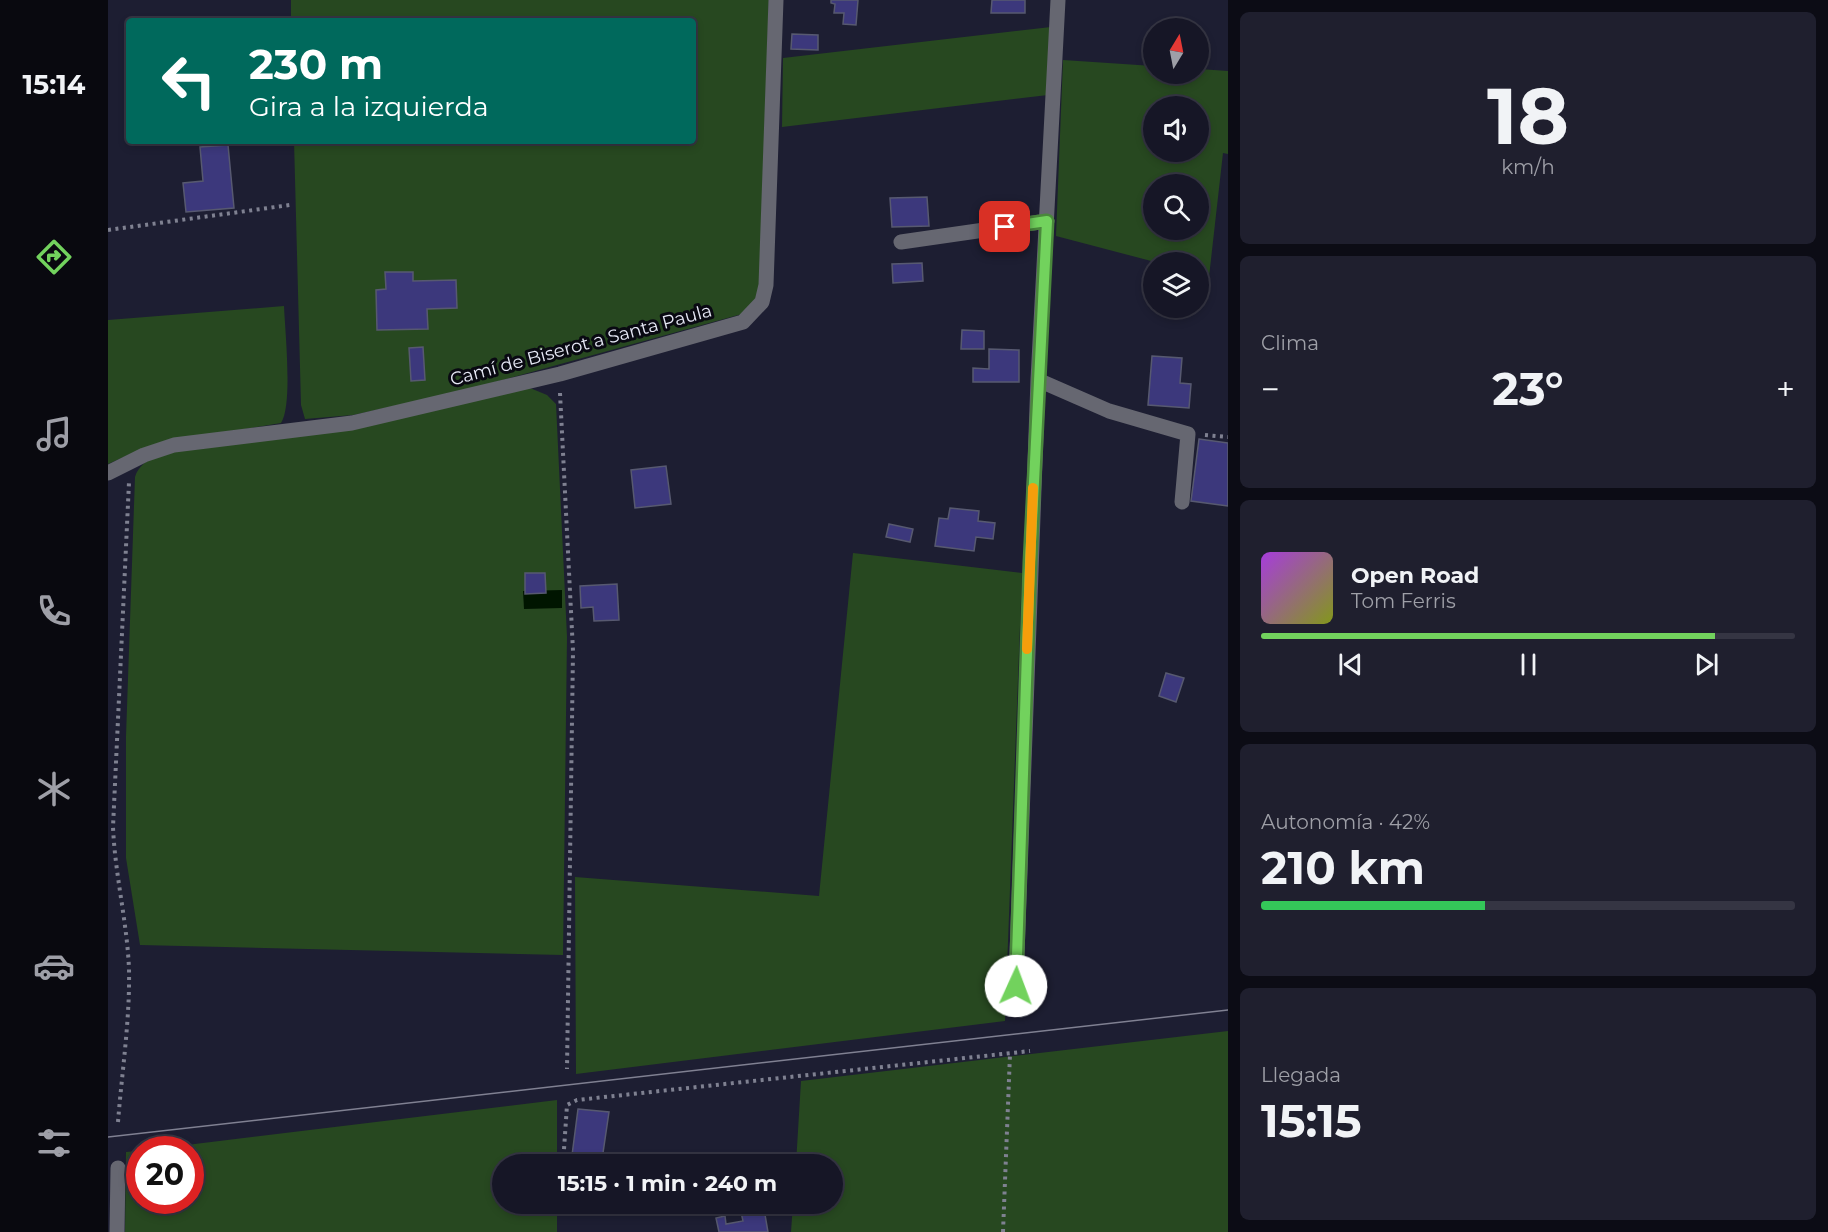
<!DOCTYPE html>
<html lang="es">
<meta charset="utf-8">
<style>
:root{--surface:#161626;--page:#1f1f2e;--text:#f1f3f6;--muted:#9e9fa7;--line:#353543;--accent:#72d25d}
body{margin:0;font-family:Montserrat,sans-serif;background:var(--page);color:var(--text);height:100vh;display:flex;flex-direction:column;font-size:22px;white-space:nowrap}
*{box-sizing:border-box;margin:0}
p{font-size:20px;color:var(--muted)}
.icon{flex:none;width:33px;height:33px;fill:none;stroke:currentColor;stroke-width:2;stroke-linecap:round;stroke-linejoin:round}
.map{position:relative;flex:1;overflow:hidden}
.drawer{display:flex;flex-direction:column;gap:12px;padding:12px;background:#0c0c15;width:600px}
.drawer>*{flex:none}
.banner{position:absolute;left:18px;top:18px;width:570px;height:126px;border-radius:6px;box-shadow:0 3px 9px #0003,0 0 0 2px var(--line);background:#00695c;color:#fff;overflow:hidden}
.needle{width:39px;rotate:10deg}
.controls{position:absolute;left:1035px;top:18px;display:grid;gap:12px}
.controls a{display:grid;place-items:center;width:66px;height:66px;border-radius:50%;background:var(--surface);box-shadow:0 3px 9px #0003,0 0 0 2px var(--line);font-size:30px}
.speed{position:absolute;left:18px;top:1136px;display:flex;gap:12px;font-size:30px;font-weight:700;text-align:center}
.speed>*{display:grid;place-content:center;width:78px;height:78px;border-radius:50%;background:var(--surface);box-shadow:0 3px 9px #0003,0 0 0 2px var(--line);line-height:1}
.speed .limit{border:9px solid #d22;background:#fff;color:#111}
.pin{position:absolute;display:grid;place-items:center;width:51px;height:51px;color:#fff;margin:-26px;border-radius:12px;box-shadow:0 3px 9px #0006}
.me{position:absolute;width:66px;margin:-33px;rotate:2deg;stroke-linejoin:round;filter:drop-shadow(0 0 4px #0008)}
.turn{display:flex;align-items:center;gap:21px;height:126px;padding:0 24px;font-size:27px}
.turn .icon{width:78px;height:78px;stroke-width:2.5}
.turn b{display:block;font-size:42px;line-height:51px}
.big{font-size:45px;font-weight:700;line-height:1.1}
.drawer .card{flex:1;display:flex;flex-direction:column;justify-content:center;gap:9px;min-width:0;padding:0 21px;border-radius:9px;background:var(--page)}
.drawer .dial{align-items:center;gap:0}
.dial b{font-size:78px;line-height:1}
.song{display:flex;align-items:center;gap:18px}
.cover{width:72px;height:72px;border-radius:9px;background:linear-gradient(135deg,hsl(280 70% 55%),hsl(70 70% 35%))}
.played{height:6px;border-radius:3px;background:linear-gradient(90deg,var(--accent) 85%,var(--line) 85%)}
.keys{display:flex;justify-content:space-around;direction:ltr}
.heat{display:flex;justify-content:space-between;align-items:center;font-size:33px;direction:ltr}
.charge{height:9px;border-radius:4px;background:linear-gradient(90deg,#34c759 42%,var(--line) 0)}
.trip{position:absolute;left:384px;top:1154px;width:351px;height:60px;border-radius:30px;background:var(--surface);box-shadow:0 3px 9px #0003,0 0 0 2px var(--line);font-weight:700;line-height:60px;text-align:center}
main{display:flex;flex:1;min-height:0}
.dock{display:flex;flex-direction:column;width:108px;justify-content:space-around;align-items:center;background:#09090f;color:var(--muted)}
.dock .icon{width:42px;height:42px}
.dock .active{color:var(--accent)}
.dock b{font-size:27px;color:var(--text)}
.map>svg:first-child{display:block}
</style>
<main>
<nav class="dock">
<b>15:14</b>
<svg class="icon active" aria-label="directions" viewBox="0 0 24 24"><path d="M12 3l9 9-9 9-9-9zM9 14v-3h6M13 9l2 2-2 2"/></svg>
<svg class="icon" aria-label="music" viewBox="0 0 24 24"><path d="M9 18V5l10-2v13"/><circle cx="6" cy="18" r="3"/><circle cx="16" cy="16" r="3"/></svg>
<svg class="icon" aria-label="phone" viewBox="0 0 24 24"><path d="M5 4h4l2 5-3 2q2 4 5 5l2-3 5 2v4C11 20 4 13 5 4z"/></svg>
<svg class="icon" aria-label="climate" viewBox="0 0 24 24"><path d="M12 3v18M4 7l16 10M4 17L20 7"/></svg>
<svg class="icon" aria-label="car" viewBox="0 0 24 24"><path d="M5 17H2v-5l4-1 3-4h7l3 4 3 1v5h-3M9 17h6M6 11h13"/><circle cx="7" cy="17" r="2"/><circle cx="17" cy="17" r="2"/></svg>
<svg class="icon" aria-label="filters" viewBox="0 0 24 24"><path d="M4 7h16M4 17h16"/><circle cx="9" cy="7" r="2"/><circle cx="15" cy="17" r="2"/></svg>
</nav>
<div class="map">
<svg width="1120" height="1232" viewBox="0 0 1120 1232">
<rect width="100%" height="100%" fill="#1d1e32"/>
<path fill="#274820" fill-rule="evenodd" d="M183 0H661L651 295 634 314 351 392 245 415 197 419 193 405 186 141H585V21H183Z
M943 27 940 95 674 127 675 58Z
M955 60 1045 66 1046 74H1090L1091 69 1120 71V154L1115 153 1101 277 1091 274 1090 262H1047L948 236ZM1090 106V152H1046V106ZM1090 184V230H1046V184Z
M176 306C177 330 185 405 173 423L70 440 27 452 0 464V320Z
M422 388 439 395 448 404 459 637 455 955 32 945 18 858V736L27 477C34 455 60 454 80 448Z
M745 553 914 573 897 1021 468 1074 467 877 711 896Z
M1120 1031V1232H683L685 1203H724V1164H688L693 1081Z
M449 1100V1164H394V1203H449V1232H17L18 1152 31 1151 32 1200H82V1149H46Z"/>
<path fill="#001500" d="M454 590V608L416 609 415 591Z"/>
<path fill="#3c387c" stroke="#575970" stroke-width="1.5" d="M723 0H750L748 25 735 24 736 13H726L727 4 723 3Z
M884 0H917V13H883Z
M684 34 710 35V50L683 49Z
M120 145 126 208 78 212 75 183 95 181 92 147Z
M819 197 821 226 784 227 782 198Z
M814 263 815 281 785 283 784 264Z
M277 272H305V281L348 280 349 308 319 309 320 329 269 330 268 290 278 289Z
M854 330 876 331V349H853Z
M315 347 317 380 303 381 301 348Z
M881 349 911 350V382H865V368L881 369Z
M1044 356 1074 358 1072 383 1083 384 1081 408 1040 405Z
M1091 439 1120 443V506L1083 501Z
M558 466 563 504 527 508 523 470Z
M842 508 871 511 870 521 887 523 885 539 868 537 866 551 827 546 831 518 840 519Z
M781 524 805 529 802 542 778 537Z
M417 573H437L438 593 417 594Z
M509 584 511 620 486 621 485 607 473 608 472 586Z
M1058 673 1076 678 1068 702 1051 696Z
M470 1109 501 1112 495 1153 507 1155 506 1164 463 1163Z
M631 1203H655L660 1232H611L608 1218 617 1216 618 1224 635 1221Z"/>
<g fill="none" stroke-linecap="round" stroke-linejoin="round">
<path stroke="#7f8191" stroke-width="4" stroke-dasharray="3 4.5" stroke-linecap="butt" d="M0 230 182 205
M452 393 465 651 459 1069
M1097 435 1120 437
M10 1122C14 1071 22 1020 21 969 19 921 7 875 5 827L21 482
M455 1164 459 1105 469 1100 922 1051
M895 1232 902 1054"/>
<path stroke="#666771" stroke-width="15" d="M950 0 930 380 1001 411 1080 434 1074 502
M793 242 939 221
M0 473 36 455 66 445 244 423 452 374 635 322 654 302 658 285 668 0
M907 1009 930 380
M9 1232 10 1168"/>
<path stroke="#808192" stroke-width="1.5" d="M0 1137 1120 1010"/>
</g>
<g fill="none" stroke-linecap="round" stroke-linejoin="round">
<defs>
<path id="route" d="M897 227 939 221 922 562 908 986"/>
</defs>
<use href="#route" stroke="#4a883c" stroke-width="15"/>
<use href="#route" stroke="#72d25d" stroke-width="10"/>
<path stroke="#f59e0b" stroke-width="10" d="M919 649 925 488"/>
</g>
<g text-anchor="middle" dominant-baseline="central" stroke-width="6" stroke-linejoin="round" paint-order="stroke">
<g font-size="18" fill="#e7e9f6" stroke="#090912">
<text transform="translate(473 345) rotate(-15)">Camí de Biserot a Santa Paula</text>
</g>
</g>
</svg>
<div class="controls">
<a><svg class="needle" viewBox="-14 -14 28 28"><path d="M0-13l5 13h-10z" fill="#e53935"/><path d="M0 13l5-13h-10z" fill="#9e9fa7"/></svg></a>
<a><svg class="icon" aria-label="sound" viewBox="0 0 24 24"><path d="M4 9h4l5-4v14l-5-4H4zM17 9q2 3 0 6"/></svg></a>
<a><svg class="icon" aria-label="search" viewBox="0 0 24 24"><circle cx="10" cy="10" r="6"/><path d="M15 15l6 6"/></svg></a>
<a><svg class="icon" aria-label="layers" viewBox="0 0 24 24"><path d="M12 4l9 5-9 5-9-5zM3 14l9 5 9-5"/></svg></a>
</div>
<div class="speed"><div class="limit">20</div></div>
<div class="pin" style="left:897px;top:227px;background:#d93025"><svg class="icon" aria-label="arrive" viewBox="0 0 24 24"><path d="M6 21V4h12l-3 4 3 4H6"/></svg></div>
<svg class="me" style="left:908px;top:986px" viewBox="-20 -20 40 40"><circle r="19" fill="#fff"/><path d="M0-13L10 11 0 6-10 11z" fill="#72d25d"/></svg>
<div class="trip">15:15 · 1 min · 240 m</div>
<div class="banner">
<div class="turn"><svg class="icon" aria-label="left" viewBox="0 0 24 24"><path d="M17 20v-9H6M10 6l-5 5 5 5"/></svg><div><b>230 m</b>Gira a la izquierda</div></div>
</div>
</div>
<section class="drawer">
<div class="card dial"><b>18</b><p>km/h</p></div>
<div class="card"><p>Clima</p>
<div class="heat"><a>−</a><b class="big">23°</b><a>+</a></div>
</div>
<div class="card">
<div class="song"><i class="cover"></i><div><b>Open Road</b><p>Tom Ferris</p></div></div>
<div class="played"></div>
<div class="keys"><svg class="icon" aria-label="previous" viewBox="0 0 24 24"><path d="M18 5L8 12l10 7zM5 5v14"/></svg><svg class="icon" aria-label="pause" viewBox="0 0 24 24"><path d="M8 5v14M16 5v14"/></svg><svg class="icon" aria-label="next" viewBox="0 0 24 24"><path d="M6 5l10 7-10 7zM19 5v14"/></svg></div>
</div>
<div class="card"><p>Autonomía · 42%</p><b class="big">210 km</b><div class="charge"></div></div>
<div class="card"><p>Llegada</p><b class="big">15:15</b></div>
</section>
</main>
